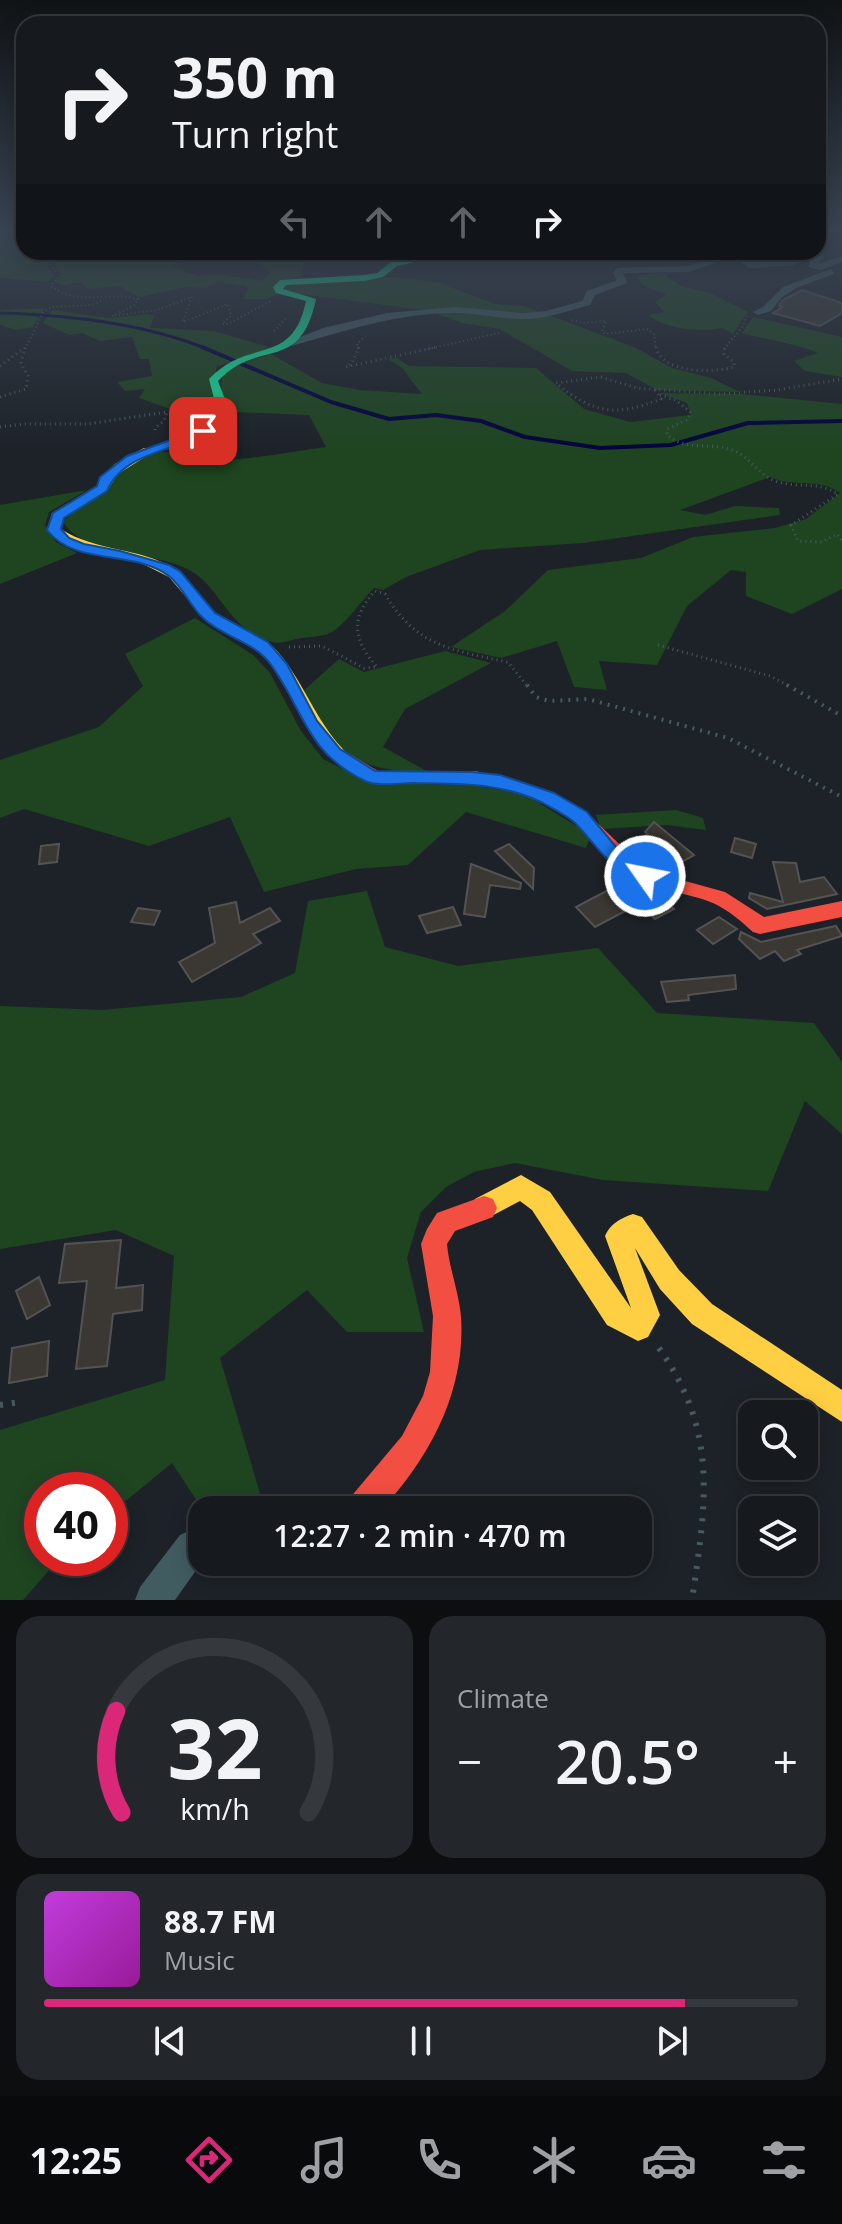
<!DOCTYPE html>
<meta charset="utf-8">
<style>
:root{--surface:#161a1e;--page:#23272b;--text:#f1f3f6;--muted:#9ea1a4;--line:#35383c;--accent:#db2777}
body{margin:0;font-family:"Open Sans",sans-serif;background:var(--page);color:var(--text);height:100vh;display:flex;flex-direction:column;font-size:30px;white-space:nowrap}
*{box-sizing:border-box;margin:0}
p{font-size:26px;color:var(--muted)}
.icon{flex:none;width:44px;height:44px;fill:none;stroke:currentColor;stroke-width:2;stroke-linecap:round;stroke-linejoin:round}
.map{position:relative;height:1600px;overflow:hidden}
.details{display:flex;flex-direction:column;gap:16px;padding:16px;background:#0c0e10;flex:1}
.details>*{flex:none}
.banner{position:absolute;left:16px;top:16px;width:810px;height:244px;border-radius:24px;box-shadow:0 4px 20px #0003,0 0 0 2px var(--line);background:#161a1e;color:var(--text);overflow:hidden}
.buttons{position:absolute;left:738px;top:1400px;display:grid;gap:16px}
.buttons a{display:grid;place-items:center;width:80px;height:80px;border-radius:16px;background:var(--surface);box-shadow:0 4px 20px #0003,0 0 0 2px var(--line);font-size:40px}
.speed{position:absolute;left:24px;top:1472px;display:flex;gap:16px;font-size:40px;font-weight:700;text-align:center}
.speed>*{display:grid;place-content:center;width:104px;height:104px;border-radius:50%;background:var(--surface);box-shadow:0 4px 20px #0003,0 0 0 2px var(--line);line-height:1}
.speed .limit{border:12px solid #d22;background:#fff;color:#111}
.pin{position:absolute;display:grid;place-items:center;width:68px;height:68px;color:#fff;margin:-34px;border-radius:16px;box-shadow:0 4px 12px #0006}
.me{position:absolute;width:88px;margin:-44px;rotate:303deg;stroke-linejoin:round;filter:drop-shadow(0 0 6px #0008)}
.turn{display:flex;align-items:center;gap:28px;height:168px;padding:0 24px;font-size:36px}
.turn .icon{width:104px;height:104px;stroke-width:2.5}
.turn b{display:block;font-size:56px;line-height:68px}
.lanes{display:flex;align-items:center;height:76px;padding:0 24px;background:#0003;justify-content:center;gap:40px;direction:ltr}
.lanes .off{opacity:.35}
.big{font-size:60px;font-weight:600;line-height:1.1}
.details .card{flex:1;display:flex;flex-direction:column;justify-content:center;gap:12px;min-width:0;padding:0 28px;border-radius:24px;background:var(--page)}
.details .dial{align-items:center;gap:0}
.dial svg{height:208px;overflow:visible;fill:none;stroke:var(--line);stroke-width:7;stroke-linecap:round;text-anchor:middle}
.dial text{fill:var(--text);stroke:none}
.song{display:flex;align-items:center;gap:24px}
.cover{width:96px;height:96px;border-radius:12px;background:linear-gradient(135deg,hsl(290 70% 55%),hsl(300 70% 35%))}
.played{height:8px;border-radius:4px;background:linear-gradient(90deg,var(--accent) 85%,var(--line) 85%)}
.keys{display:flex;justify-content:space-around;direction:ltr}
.heat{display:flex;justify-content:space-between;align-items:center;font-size:44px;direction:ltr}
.details .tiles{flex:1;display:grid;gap:16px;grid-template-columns:1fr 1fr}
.card:last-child{grid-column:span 2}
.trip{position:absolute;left:188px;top:1496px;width:464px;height:80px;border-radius:24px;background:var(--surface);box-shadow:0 4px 20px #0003,0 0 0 2px var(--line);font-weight:600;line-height:80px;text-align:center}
.menu{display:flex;height:128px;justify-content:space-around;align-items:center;background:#090a0c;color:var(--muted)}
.menu .icon{width:56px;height:56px}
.menu .current{color:var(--accent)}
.menu b{font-size:36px;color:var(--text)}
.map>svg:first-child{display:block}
</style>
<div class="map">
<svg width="842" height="1600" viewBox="0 0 842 1600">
<rect width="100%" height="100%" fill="#1d2228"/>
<path fill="#1e4520" d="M0 229H24V252H96L58 256 47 267 55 275 47 282 0 278Z
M164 252 179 262 172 266 198 276 215 274 262 281 270 272C252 256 237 254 214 255L211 252H274L305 259 300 278 285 280C275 303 267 299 243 299L248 289 246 286 216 282 206 288 186 287 139 297 119 286 87 289 82 282 64 285 54 282 61 274 54 264 65 258Z
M662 273 681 286 710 293 748 312 733 334 722 328C702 333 665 329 648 315L664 312 655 302 667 294 646 287 638 280 640 275Z
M392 277 437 282 495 304 524 306 542 313 423 310 285 292V284C321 280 356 282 392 277Z
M45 308 33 327 16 330 0 325V310Z
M52 310 110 318 148 314 154 316 150 328 214 331 272 348 216 367 218 410 173 419V410L139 398 145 389 125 391 117 382 152 376 149 359H140L132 337 99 341 83 333 69 335 43 323Z
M435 313 549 315 636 348 672 368 711 378 740 392 657 390 626 373 572 371 500 329 462 323Z
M753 317 842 337V377L805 371 794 361 818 353C794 343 768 340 742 333Z
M271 354 322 383 360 390 422 394 402 368 388 359 397 358 409 366 536 368 584 409 630 422 691 415 687 403 660 393 741 394 842 404V589L792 614 746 596V572L731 570 687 606 657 665 599 661 607 690 574 687 557 641 501 658 451 647 505 611 548 570 641 558 693 537 775 528 806 519 840 493C819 477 793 488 770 477L680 510 705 515 735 506 779 508 780 515 583 543 480 550 406 577 383 590 374 588C362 600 345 625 332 632 323 637 306 637 296 639 289 641 279 644 272 642 227 629 222 589 191 571 155 550 84 557 63 522 82 502 124 462 150 454 169 448 191 458 210 460 240 462 295 451 326 447L309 415 232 412C219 394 219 388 225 368Z
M87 490 49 512 45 525 56 542 77 553 0 584V505Z
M195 618 253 655 270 673 301 731 323 759 371 783 468 785 523 793 591 835 586 848 466 812 408 865 356 869 264 892 230 817 149 846 24 809 0 818V760L99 727 143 686 125 654Z
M445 651 491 663 405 709 383 747 432 774C400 772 360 769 337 745 323 730 313 709 302 692L339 659 364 672Z
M676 810 703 818 706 830 667 825 601 829 596 815Z
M367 891 385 947 458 966 598 948 657 1013 814 1023 842 1062V1134L805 1101 768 1191 603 1180 515 1163 474 1172 446 1187 421 1212 407 1258 424 1332H347L307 1290 220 1358 264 1507 247 1510H203L172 1463 110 1514V1490H42V1558H60L23 1600H0V1430L165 1380 174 1256 116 1230 0 1249V1006L102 1010 241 997 295 973 308 901Z"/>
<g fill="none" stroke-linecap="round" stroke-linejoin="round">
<path stroke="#04033d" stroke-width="3" d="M0 313C68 315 144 323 207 349"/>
<path stroke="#04033d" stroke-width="4" d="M202 347 331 402 389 419 436 415 481 421 525 437 600 448 671 445 748 423 842 421"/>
</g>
<path fill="#3b3833" stroke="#535353" stroke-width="2" d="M802 290 842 303V313L820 326 773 313 782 307 779 306 783 300Z
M654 822 694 855 680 863 645 832Z
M735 838 756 844 752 858 731 852Z
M59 844 57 862 39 864 41 846Z
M509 844 534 868 533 889 495 851Z
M773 862 796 863 800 882 824 877 837 894 767 909 749 898 750 893 783 902Z
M471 864 521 883 520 889 490 885 485 917 464 914Z
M612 888 631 908 595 927 576 907Z
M650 893 660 896 674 909 655 919 635 900Z
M236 902 240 923 270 908 280 921 253 934 261 943 192 982 179 962 215 943 209 908Z
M453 907 461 925 427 933 419 916Z
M138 908 160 911 154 925 131 922Z
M719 917 737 929 713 944 697 930Z
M836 926 842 936 797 950 801 954 784 961 775 951 760 959 739 939 741 932 761 942Z
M735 975 736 989 688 995 689 1000 667 1002 661 982Z
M121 1240 116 1288 143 1285 142 1310 113 1314 107 1366 76 1369 87 1281 59 1283 65 1244Z
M39 1277 50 1305 27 1319 16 1291Z
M49 1341 47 1376 9 1383 12 1348Z"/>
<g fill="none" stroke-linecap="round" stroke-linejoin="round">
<path stroke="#475b5f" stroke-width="2" stroke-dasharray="1 3" stroke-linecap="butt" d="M125 252C100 253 73 249 51 264L59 275 51 286C79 307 107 291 138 299L135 305 112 316 157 310 192 297 183 322 228 304 231 316 222 324H228L271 301
M471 252H517
M618 252 615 253 648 256
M656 256 669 252
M572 320 583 323 606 321 602 332 606 334 647 329 654 334 656 349
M274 331 287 317
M25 349 43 313 51 307 91 305 103 300
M358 349 357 344 365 336
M428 349 499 333
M724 349 743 326 747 316"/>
<path stroke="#475b5f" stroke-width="3" stroke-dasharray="1 4" stroke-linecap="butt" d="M359 347 352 363 346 367 437 347
M656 347C662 374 713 373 734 367V362L724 354 725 347
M0 366 24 348
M655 390 661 399C615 417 594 414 556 383L601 377 637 388 721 394 777 390 842 379
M660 395 676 400 691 413 687 420 667 429V435C688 452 709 442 732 450 750 456 759 477 778 482 799 488 818 481 838 494L791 525 798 541 822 542 837 534 842 541
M0 397 26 389 28 376 21 363 25 347
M0 427 23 424H88L167 412 164 421 155 428V434
M658 645 770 676 791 687
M289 647 322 646 364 668 377 667C353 640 350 618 375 591L385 594C415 646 454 651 508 662L528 687"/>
<path stroke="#475b5f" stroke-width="4" stroke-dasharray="2 6" stroke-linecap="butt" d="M527 685 536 697 549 701 588 699 728 738 842 797
M787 685 842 716"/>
<path stroke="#475b5f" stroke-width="6" stroke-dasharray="3 9" stroke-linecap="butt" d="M659 1348C719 1433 706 1503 692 1600
M0 1405 20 1402"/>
<path fill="#415c61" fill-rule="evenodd" d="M732 252H747L689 272 623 273 627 283 595 295 590 305C568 311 546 319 523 319 500 319 477 313 455 313 397 313 345 331 291 346L285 343 323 328 387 313 455 307 523 313 546 311 582 301 587 291 617 280 613 273 617 268 688 266Z
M748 252H760L766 256 752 262 790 260 811 253 824 257 818 264 842 256V262L820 270 808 267 811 259 790 266 749 268 740 261 753 256Z
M831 269 834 274 798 287 782 297 771 311 758 315 753 312 763 307 783 287Z
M202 1525V1562L175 1600H135L140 1587 180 1535Z"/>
<path fill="#16e098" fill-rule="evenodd" d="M444 252H461L397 266 383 277 364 281 286 285 283 289 316 299C300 375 259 337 218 381L229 410 226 422 182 445 144 456 138 452 174 441 216 418 217 410 209 379C249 336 292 368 306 301L276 293 273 287 280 280 364 275 377 273 391 262Z"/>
<path fill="#ffcf43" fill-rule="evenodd" d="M144 448 148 449V455L118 474 107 491 63 518 61 529C96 552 140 547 175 569 191 579 198 597 211 609 231 628 260 632 278 652 303 681 315 719 342 748L345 752 342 756H330L320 745 267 658 252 646 205 619 169 577 141 563 78 549 47 530 52 513 97 486 115 464Z
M521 1175 550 1192 631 1308 605 1236C610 1224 621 1218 633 1214L642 1217 679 1270 712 1304 842 1390V1422L692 1324 660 1289 635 1248 660 1315 648 1337 638 1341 607 1325 532 1210 520 1201 484 1220 475 1217 471 1208 475 1199Z"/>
<path fill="#f24e42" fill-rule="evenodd" d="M336 746 378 771H476L548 792 585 811 641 865 667 876 725 892 764 917 842 901V917L760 934 753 932C741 921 728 910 713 903 685 891 652 892 626 874 605 860 592 838 574 822 549 801 508 789 477 783 426 774 364 802 327 752L330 748Z
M484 1196 493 1199 497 1208 493 1217 455 1231 447 1244C449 1268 459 1292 461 1317 466 1390 430 1458 381 1510H345L349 1499 402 1436 423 1396 430 1372 433 1316 421 1244 427 1229 437 1213Z"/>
</g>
<linearGradient id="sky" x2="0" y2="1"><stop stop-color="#101316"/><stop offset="0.51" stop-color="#3a4453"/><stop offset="1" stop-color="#3a4453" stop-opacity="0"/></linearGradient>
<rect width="842" height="453" fill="url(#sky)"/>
<path fill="#1a73e8" stroke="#114b97" stroke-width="2" d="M203 428 208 429V434C174 450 123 453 107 491L64 518 61 529 69 538 84 544 120 551 169 565 180 571 215 613 268 642 287 664 317 721 340 749 375 771 472 772 500 775 554 793 587 812 616 847 652 871 655 876 652 881C623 890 592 838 574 822 566 815 552 808 543 803 501 782 458 784 413 783 398 783 378 787 365 781 306 752 305 713 272 666 255 641 224 638 203 618 190 606 183 587 169 576 133 549 76 567 47 530L53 513 97 486 100 477 127 456Z"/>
</svg>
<div class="buttons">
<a><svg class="icon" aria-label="search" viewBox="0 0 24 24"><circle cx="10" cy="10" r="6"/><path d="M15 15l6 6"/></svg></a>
<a><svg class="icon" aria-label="layers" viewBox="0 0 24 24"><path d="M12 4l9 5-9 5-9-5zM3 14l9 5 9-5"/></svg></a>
</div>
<div class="speed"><div class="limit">40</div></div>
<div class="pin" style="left:203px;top:431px;background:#d93025"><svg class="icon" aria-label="arrive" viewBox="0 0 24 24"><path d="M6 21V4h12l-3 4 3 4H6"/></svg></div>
<svg class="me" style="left:645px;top:876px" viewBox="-20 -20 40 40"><circle r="17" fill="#1a73e8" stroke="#fff" stroke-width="3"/><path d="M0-11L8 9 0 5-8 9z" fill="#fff"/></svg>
<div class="trip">12:27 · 2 min · 470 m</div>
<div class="banner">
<div class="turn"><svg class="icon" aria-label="right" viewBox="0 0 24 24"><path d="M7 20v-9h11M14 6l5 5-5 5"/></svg><div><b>350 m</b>Turn right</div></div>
<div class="lanes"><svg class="icon off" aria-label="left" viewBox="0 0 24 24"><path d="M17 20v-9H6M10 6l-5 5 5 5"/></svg><svg class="icon off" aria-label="ahead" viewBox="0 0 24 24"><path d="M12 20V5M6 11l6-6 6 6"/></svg><svg class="icon off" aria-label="ahead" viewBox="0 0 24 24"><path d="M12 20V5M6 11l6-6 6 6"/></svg><svg class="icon" aria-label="right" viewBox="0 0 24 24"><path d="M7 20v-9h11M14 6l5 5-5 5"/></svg></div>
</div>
</div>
<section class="details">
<div class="tiles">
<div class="card dial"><svg viewBox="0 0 100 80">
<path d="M14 69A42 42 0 1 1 86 69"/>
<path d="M14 69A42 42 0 0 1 12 30" stroke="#db2777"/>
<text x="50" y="56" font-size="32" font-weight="700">32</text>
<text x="50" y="72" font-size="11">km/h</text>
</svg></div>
<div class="card"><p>Climate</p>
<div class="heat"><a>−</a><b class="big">20.5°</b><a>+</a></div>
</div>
<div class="card">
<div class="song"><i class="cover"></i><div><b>88.7 FM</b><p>Music</p></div></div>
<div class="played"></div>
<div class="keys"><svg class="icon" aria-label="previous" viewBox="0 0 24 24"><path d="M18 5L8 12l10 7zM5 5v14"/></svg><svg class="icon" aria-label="pause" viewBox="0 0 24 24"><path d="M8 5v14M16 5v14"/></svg><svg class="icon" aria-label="next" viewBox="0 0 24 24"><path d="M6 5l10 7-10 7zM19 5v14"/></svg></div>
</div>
</div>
</section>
<nav class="menu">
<b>12:25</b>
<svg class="icon current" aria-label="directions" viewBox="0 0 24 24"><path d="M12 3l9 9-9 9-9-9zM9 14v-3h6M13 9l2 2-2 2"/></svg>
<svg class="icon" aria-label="music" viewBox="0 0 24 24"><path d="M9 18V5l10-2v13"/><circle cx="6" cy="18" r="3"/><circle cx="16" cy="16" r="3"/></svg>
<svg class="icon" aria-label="phone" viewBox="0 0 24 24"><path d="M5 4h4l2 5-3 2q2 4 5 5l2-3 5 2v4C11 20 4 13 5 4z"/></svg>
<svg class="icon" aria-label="climate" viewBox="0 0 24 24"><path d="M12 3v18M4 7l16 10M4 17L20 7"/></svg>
<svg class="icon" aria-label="car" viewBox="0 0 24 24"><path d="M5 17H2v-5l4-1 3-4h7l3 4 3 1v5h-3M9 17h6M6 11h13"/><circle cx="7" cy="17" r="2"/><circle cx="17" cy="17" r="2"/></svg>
<svg class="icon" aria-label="filters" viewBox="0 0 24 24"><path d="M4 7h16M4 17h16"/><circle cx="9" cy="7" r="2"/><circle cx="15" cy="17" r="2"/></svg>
</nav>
